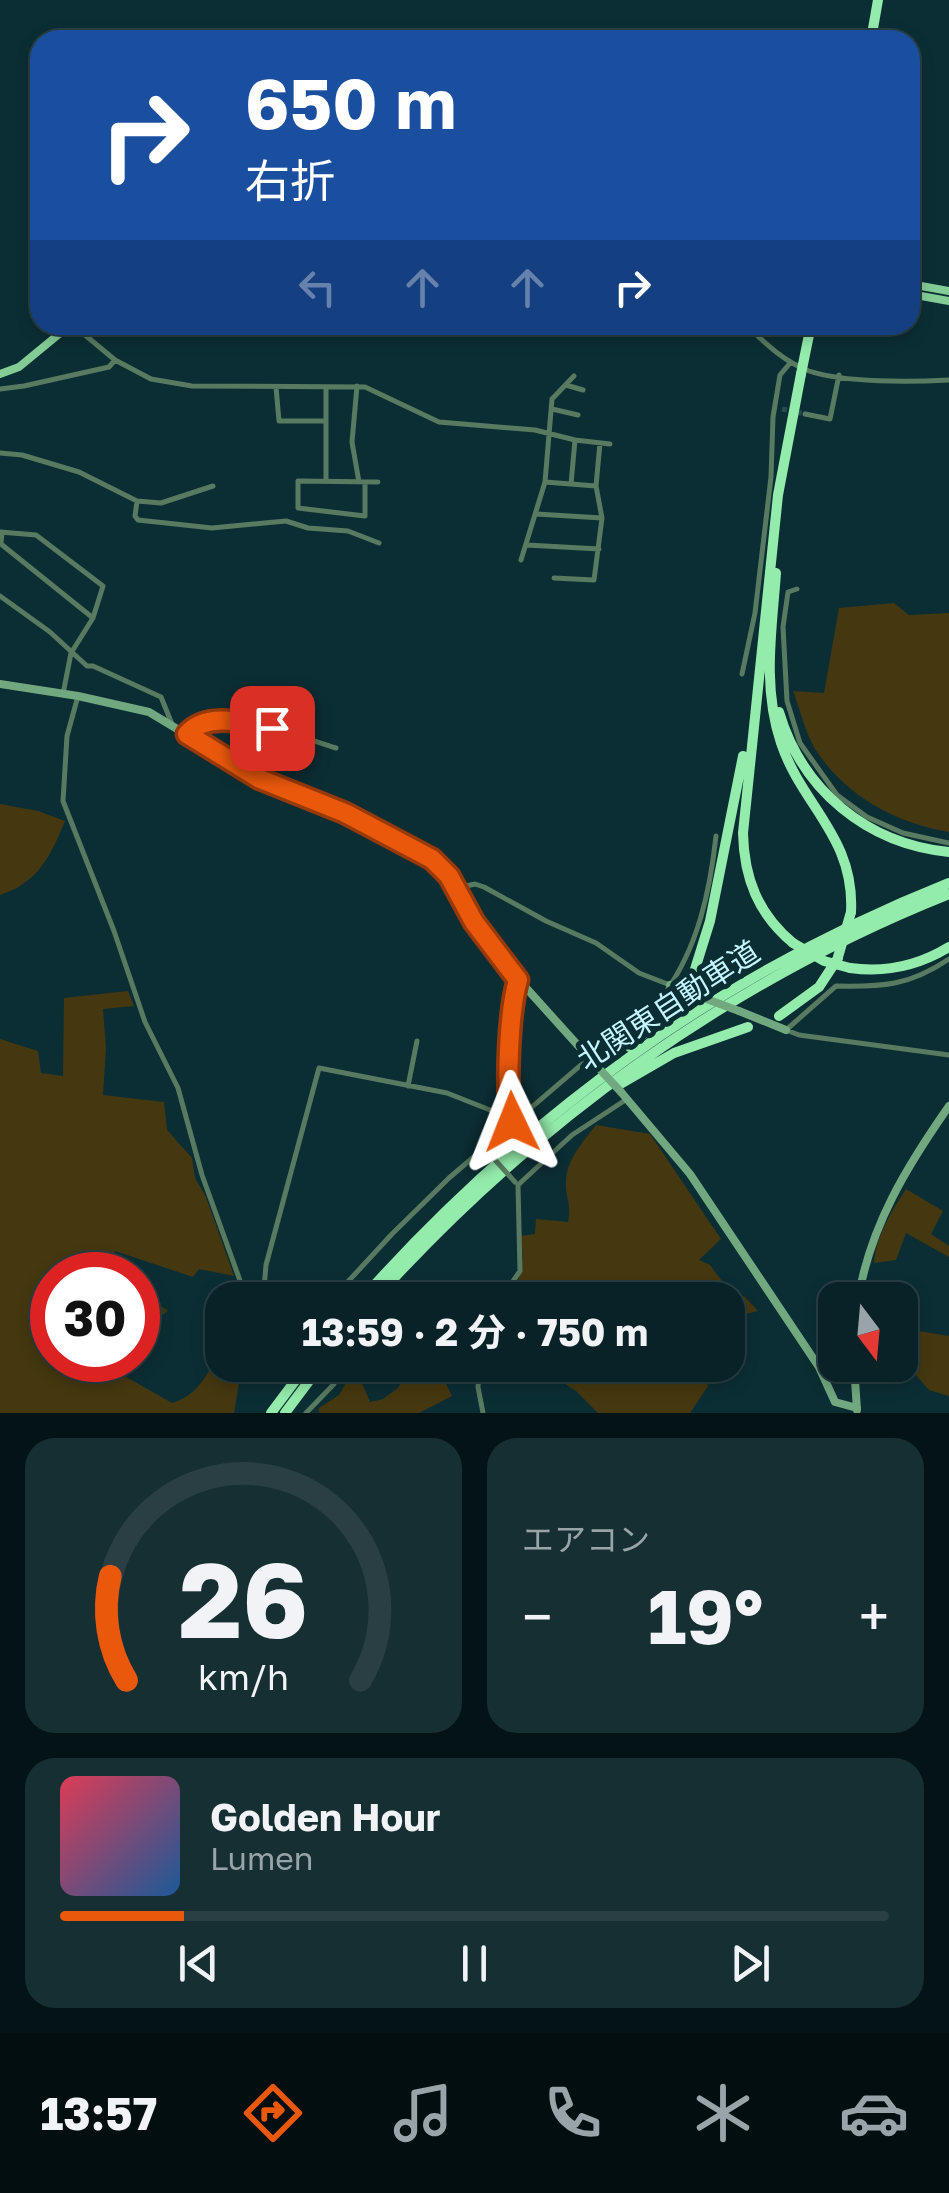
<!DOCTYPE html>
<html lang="ja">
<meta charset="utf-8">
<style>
:root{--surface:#082227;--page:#162f33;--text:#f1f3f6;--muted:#98a4a7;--line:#293f44;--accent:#ea580c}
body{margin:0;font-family:"Golos Text","Noto Sans JP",sans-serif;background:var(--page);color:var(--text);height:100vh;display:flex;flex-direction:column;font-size:38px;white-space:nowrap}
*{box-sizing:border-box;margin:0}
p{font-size:32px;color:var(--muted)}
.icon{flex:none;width:55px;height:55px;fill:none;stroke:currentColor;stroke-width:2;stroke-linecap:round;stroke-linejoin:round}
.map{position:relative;height:1413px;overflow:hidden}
.details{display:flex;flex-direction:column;gap:25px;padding:25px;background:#041315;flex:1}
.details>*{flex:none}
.hud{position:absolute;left:30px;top:30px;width:890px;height:305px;border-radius:30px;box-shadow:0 5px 15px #0003,0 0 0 2px var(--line);background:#1a4fa0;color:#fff;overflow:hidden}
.needle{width:65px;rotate:164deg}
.fabs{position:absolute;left:818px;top:1282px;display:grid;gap:20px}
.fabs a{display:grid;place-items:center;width:100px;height:100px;border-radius:20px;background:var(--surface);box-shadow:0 5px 15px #0003,0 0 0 2px var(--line);font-size:50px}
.speed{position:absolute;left:30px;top:1252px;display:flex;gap:20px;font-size:50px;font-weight:700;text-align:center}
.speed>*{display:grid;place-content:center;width:130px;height:130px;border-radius:50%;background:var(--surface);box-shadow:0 5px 15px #0003,0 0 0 2px var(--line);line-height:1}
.speed .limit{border:15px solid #d22;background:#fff;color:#111}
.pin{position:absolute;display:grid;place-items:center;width:85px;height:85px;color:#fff;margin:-42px;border-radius:20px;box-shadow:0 5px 15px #0006}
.me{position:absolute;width:110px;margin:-55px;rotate:358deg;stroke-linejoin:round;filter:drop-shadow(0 0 8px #0008)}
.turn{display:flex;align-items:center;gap:35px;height:210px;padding:0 50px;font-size:45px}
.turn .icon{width:130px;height:130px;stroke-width:2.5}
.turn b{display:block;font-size:70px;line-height:85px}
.lanes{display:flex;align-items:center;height:95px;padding:0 50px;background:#0003;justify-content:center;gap:50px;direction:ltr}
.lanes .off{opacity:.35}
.big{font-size:75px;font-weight:700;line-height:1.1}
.details .tile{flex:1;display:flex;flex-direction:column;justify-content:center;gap:15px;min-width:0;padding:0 35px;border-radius:30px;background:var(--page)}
.details .dial{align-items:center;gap:0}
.dial svg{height:260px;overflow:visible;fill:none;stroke:var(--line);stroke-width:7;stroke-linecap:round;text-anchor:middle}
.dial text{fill:var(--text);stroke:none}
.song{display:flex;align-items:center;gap:30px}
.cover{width:120px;height:120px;border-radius:15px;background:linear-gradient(135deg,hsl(350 70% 55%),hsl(210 70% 35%))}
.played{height:10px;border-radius:5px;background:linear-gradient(90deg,var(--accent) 15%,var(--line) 15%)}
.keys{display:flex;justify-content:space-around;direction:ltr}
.heat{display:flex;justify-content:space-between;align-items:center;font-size:55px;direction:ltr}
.details .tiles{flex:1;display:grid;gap:25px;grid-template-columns:1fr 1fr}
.tile:last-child{grid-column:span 2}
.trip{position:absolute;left:205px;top:1282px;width:540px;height:100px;border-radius:30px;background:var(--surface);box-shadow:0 5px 15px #0003,0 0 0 2px var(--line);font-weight:700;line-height:100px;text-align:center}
.tabs{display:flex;height:160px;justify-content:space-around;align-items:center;background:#030e10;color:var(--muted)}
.tabs .icon{width:70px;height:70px}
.tabs .on{color:var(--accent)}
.tabs b{font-size:45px;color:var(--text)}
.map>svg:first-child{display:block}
</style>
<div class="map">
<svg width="949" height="1413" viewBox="0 0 949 1413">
<rect width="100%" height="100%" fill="#0b2e34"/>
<path fill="#453810" d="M894 603 909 615 949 613V832C895 823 846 796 815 749 805 732 800 709 793 691L824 693 839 608Z
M0 804 38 811 65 821C51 855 38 883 0 895Z
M128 991 134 1006 103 1009 106 1048 103 1095 164 1102 167 1130 192 1158 195 1178 206 1197 234 1276 199 1269 193 1277 115 1251 110 1269 118 1275H52V1360H110L107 1366 172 1403C201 1395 213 1366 222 1339V1365H242L234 1413H0V1039L38 1051 41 1073 63 1076 64 998Z
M596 1125 650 1134 721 1239 699 1260 710 1265 731 1293 745 1297 758 1311 728 1318V1300H505C524 1278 524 1264 521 1236L535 1234 536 1219 568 1222C572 1202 565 1199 566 1182 566 1160 583 1142 596 1125Z
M906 1189 943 1211 931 1234 949 1246V1257L906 1233 896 1260 874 1263C876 1236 892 1211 906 1189Z
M138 1289 168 1311 138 1332Z
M900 1328 949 1336V1396L929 1390 916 1375 883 1367 900 1365Z
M405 1365H442L443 1378 452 1396 419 1413H319V1408L339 1395 347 1381H361L370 1402 383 1399 399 1387Z
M537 1365H707L708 1386 690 1413H598L576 1391Z"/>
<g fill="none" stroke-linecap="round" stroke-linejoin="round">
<path stroke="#274c52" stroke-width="5" stroke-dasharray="5 2.5" stroke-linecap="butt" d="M782 409 805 414"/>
<path stroke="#587a60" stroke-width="5" d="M73 325 115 360 151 379 192 386 365 387 439 422 535 430 575 440 610 444
M746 325C765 343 784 362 809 371 845 383 911 382 949 380
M566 385 583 390
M357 386 352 442 359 482
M276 387 279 421H325
M326 388V480
M0 389 24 386 109 367 115 360
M552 409 578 415
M805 414 830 419 839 375
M0 453 22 455 79 472 137 501 161 503 213 486
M365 482V516L298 508V481L378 482
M545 482 596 486
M571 484 575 440
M137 501 135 516 138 520 212 528 286 521 308 528 348 531 379 543
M536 514 602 518
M0 532 36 535 103 586 93 618 71 653 63 694
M2 532 1 544 93 618
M527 545 599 549
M521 560 545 482 552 399 574 376
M554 578 594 580 602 518 596 486 600 443
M797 589 788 592 783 627 787 701 800 743 837 795 867 817 903 833 949 843
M0 596 50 632 87 666H93L161 697 172 724
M742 674 755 613 771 477 773 417 780 375 791 362
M78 696 67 736 63 801 114 931 145 1022 178 1088 202 1175 247 1300
M187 734C214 701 302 738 336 748
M457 888 475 884 484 887 546 921 596 943 639 973 670 985
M949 959C909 986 882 987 836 986L786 1030 799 1035 949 1055
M408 1086 417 1041
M512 1123C506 1093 509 1010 518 981
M518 1185 572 1135 627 1099
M263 1300 266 1265 319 1068 447 1093 490 1110 510 1113
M331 1300 392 1234 449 1178 665 993C698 947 710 891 716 836
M500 1300 520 1271 518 1185
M480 1365 478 1387 483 1413
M335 1381 350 1365
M306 1413 334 1384 332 1376"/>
<path stroke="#71a87f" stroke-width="8" d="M0 684 78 696 149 712 260 779 335 809 425 854 449 876 474 922 519 980 592 1061
M670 985 701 997
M739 1011 786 1030
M621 1092 690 1174 819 1367 835 1402 857 1408
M858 1300C870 1226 907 1166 949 1106
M854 1365 857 1410"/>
<path stroke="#84cc96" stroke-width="8" d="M910 284 949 291
M910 294 949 301
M0 374 19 367 70 325"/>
<path stroke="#94ecac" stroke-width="10" d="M871 40 878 0
M776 573C772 630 762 686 781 743 802 806 855 837 851 912
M779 712C802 790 867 844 949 852
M793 943C758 914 744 878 743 833L778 495 801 374
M850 968C886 973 918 966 949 947
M691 982 710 921 743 756
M779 1016 819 987 838 958
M630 1047 679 1000
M617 1086 674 1053 748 1027
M361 1300C526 1115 718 975 949 883
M374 1300C533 1123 728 982 949 894
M271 1413 307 1365
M285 1413 321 1365"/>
<path stroke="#587a60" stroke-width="5" d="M487 1151 515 1182"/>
<path stroke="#71a87f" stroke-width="8" d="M701 997 739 1011
M592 1061 621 1092
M318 1365 332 1376"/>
<path stroke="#94ecac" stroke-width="10" d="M801 374 811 325
M793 943 824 961 850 968
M838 957 851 912"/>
</g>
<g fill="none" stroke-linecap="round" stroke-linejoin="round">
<defs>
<path id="route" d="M272 728C245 723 207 711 187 734L260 779 345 813 432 859 449 876 474 922 518 980C509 1010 505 1091 512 1122"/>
</defs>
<use href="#route" stroke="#983908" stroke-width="25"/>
<use href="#route" stroke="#ea580c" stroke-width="18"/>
</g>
<g text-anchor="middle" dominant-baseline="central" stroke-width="10" stroke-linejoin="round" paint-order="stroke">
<g font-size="30" fill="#c4f4fd" stroke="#0b2e34">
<text transform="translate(668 1005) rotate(-33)">北関東自動車道</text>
</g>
</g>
</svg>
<div class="fabs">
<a><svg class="needle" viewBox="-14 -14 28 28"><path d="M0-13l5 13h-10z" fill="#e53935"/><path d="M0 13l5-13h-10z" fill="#98a4a7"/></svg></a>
</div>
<div class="speed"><div class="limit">30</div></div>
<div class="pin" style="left:272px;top:728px;background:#d93025"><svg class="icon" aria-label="arrive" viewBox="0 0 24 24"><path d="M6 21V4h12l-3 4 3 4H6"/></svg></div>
<svg class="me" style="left:512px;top:1122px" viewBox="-20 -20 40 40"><path d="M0-17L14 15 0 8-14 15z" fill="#ea580c" stroke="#fff" stroke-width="4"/></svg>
<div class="trip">13:59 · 2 分 · 750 m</div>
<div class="hud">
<div class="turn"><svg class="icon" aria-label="right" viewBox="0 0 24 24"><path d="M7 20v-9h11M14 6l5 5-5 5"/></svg><div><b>650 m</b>右折</div></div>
<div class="lanes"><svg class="icon off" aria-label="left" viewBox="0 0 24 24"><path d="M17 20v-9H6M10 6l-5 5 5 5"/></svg><svg class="icon off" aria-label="ahead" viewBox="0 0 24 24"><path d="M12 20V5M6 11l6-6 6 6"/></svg><svg class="icon off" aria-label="ahead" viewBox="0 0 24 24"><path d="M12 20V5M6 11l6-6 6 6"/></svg><svg class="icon" aria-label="right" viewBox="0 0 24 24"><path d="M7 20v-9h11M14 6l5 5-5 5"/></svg></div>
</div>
</div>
<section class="details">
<div class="tiles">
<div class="tile dial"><svg viewBox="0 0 100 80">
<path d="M14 69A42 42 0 1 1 86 69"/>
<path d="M14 69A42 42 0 0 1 9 37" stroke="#ea580c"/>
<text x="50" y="56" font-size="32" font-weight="700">26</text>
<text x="50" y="72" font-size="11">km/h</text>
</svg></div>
<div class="tile"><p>エアコン</p>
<div class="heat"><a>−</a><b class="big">19°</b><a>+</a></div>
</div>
<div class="tile">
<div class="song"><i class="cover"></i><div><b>Golden Hour</b><p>Lumen</p></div></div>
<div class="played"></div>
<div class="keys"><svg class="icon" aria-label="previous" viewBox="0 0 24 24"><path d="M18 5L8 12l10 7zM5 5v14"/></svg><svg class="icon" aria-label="pause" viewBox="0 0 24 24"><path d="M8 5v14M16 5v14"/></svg><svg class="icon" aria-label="next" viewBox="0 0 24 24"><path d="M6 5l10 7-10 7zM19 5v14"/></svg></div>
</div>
</div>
</section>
<nav class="tabs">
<b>13:57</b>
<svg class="icon on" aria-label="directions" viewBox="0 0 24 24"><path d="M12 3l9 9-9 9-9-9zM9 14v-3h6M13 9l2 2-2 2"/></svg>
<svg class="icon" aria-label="music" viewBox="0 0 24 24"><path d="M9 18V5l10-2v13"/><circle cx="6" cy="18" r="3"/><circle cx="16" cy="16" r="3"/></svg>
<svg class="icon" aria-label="phone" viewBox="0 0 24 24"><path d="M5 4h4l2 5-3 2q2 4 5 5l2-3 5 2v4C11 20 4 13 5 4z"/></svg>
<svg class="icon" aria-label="climate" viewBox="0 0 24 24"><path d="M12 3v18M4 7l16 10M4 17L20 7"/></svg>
<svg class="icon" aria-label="car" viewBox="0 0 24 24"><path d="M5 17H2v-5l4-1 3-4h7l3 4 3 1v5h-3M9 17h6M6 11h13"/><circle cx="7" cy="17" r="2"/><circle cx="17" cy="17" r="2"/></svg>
</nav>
